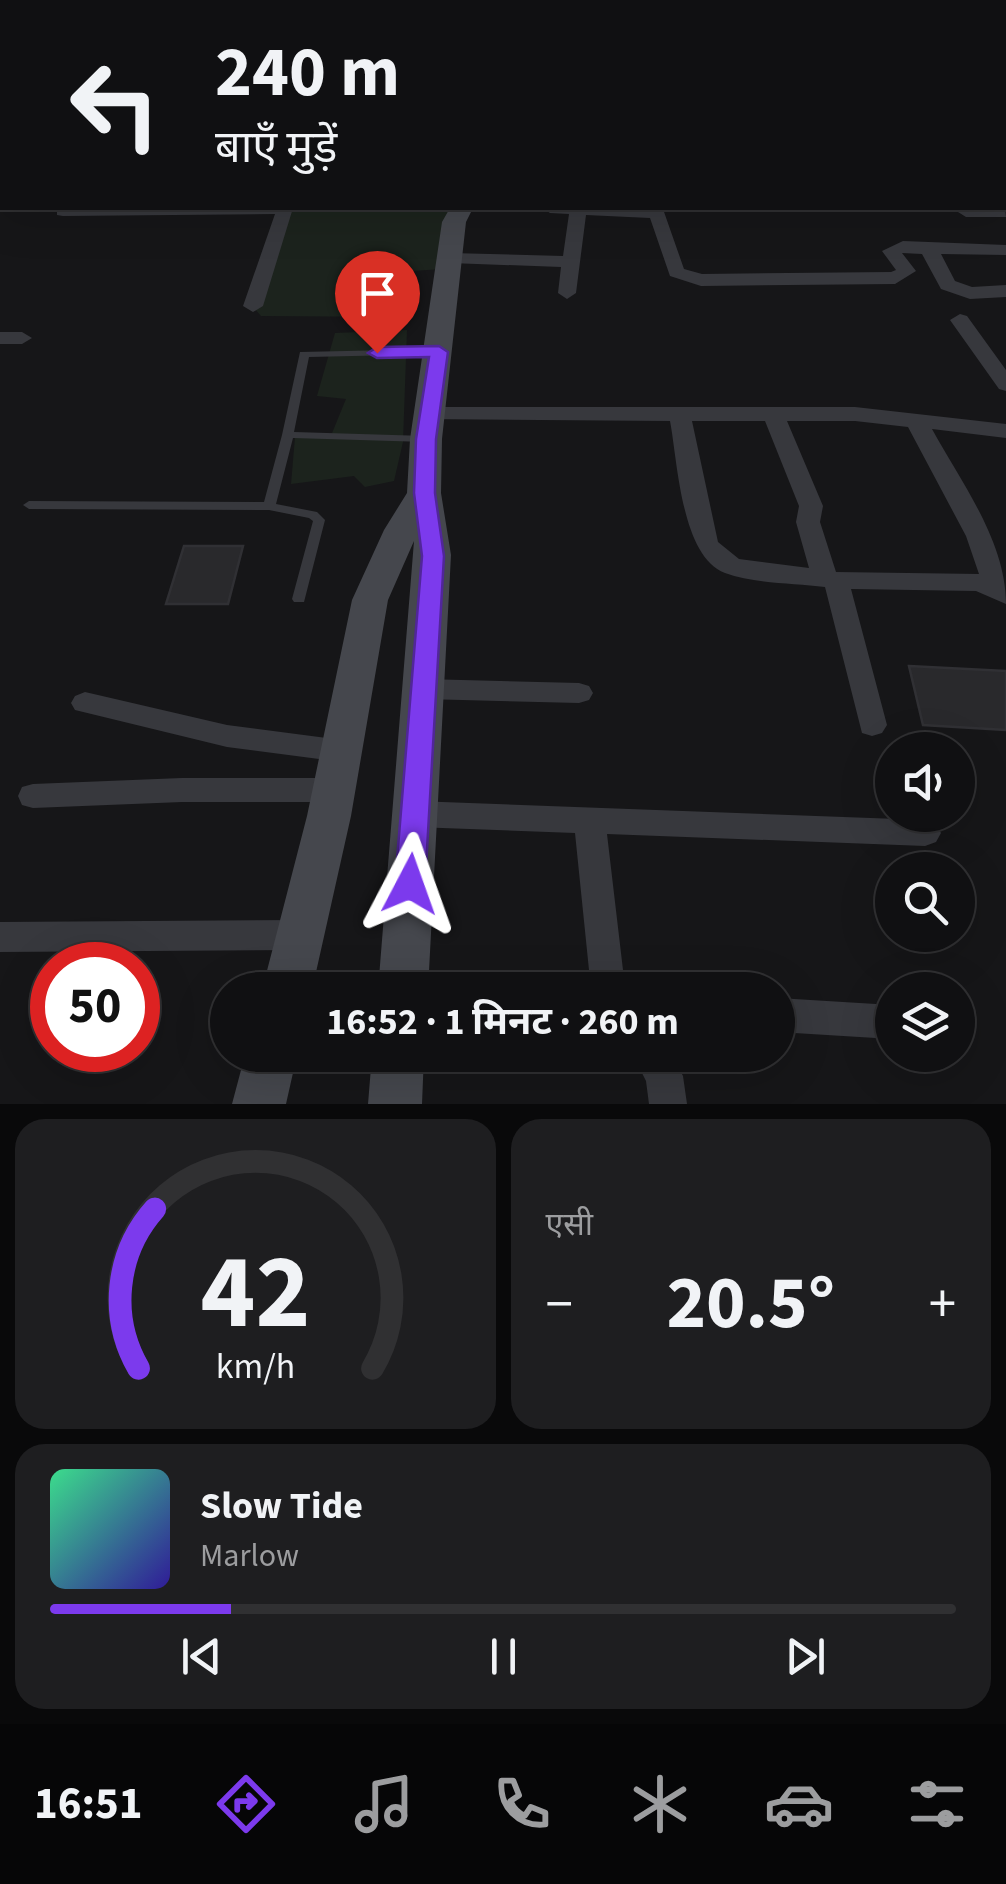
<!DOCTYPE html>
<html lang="hi">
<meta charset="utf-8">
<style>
:root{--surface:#101012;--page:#1e1e20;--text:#f1f3f6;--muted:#9c9d9f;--line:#303032;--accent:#7c3aed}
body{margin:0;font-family:"Source Sans 3","Noto Sans Devanagari",sans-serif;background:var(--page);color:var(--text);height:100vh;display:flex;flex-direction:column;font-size:38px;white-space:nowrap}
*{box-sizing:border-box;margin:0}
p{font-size:32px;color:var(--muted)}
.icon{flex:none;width:55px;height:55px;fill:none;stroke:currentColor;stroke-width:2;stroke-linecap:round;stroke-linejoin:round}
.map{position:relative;height:1104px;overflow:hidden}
.sheet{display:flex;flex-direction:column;gap:15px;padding:15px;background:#09090a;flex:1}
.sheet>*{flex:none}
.banner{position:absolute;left:0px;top:0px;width:1008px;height:210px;box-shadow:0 10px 40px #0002,0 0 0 2px var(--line);background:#101012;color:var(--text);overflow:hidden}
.fabs{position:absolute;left:875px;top:732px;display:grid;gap:20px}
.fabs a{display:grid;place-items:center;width:100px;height:100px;border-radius:50%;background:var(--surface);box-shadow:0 10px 40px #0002,0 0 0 2px var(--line);font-size:50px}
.speed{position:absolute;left:30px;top:942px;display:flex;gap:20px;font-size:50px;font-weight:700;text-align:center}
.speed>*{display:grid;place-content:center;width:130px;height:130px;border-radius:50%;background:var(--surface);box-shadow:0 10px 40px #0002,0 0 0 2px var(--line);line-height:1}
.speed .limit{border:15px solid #d22;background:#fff;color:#111}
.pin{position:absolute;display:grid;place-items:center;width:85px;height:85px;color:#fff;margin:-102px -42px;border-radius:50% 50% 50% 0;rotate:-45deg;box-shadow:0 0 10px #0007}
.pin .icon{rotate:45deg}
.me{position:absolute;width:110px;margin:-55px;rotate:4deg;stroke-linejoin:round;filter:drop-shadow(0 0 8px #0008)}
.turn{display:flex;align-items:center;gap:35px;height:210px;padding:0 50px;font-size:45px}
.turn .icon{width:130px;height:130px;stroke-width:2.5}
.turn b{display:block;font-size:70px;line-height:85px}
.big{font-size:75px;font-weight:700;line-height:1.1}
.sheet .card{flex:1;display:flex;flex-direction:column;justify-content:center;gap:15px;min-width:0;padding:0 35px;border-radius:30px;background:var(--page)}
.sheet .dial{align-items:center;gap:0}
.dial svg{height:260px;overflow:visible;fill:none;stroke:var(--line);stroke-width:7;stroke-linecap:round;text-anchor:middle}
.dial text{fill:var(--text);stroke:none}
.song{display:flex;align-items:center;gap:30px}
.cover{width:120px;height:120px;border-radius:15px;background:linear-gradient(135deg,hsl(150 70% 55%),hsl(250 70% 35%))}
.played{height:10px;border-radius:5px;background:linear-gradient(90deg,var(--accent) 20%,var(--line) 20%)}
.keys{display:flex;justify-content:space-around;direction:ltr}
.heat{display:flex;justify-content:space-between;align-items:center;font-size:55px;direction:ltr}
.sheet .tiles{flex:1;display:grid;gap:15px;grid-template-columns:1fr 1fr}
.card:last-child{grid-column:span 2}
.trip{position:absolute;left:210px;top:972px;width:585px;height:100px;border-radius:50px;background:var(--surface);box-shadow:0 10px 40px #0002,0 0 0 2px var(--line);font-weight:700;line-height:100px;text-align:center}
.tabs{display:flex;height:160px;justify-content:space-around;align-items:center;background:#060607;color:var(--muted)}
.tabs .icon{width:70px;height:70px}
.tabs .selected{color:var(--accent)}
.tabs b{font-size:45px;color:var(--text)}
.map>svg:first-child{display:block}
</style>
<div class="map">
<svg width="1006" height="1104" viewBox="0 0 1006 1104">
<rect width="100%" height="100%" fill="#161618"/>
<path fill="#1c231d" d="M289 208H451L443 269 412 271 399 317 261 316 255 309Z
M407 330 403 442 394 481 365 487 354 476 291 484 295 437 330 438 346 399 317 396 335 333Z"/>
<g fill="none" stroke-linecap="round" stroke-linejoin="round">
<path stroke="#2c353c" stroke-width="4" d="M0 196 2 191"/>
</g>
<path fill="#29292c" stroke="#303034" stroke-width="2.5" d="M184 546H243L228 604H166Z
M909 666 1006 671V730L923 725Z"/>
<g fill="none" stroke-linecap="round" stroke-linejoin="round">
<path fill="#37383d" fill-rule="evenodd" d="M438 349 442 350V354L309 357 294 432 426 436 432 439 426 442 293 438 276 504 317 512 325 520 304 602H294L292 599 313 521 309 518 269 510 29 509 23 505 29 501 264 502 282 435 300 352Z"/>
<path fill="#37383d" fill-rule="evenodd" d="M420 0H432V2H420Z
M919 0H931L932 2H920Z
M982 0H994L995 2H983Z
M1005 19H1006V27H1005Z
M0 32H2V40H0Z
M1005 37H1006V45H1005Z
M1005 64H1006V72H1005Z
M1005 92H1006V100H1005Z
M1005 121H1006V129H1005Z
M1005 160H1006V170H1005Z
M1005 207 1006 217H966L958 212 964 208Z
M57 208H293L263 306 253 312 243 306 275 214 63 216 57 215Z
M542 208 663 209 684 269 702 274 891 272 896 270 882 251 903 241 1006 245V255L941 254 955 281 972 287 1006 285V297L970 299 941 289 922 254 902 253 916 271 895 284 701 286 670 276 650 218 586 215 576 293 567 299 558 293 561 267 450 263 441 258 450 253 563 256 569 214 550 213Z
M960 314 967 316 1006 370V391L999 389 950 320Z
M0 332H22L32 338 22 344H0Z
M431 407H855L1006 424V438L932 429C961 482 1006 541 1006 604L976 591 851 589 887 725 882 733 872 736 862 733 825 587C794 583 755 584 725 573 681 556 678 463 670 421L423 419 420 414ZM692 421H765L799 506 796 522 809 568 739 559 718 542ZM787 421H855L908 427 966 536 979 574 836 572 820 522 823 506Z
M423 679 579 683 589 686 593 693 589 700 579 703 423 699 413 696 409 689 413 682Z
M85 692 227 725 342 740 353 743 357 751 353 759 342 762 227 747 75 710 71 703 75 696Z
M182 778H334L345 781 349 790 345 799 334 802H182L33 808 22 805 18 796 22 787 33 784Z
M415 801 925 820 936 824 941 833 936 842 925 846 607 834 623 970 632 990H596L589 970 575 833 415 827 404 823 399 814 404 805Z
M301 920 313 924 318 935 313 946 301 950 0 952V922Z
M778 998 892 1005V1039L778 1032Z
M633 1055H672L683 1076 687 1104H649L646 1081Z"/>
<path fill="#37383d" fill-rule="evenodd" d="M0 159H2V171H0Z"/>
<path fill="#45474d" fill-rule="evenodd" d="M450 208H473L466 222 442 439 441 493 451 555 428 990H378L414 541 388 600 351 816 312 990H262L307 816 352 600 384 530 407 493 410 439 442 222Z
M245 1055H297L286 1104H232Z
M372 1055H424L422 1104H368Z"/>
</g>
<path fill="#7c3aed" stroke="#51269a" stroke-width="2.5" d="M439 346 448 352 436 439 435 493 444 556 425 884 421 893 410 897 399 893 395 884 422 556 414 493 416 439 429 357 377 358 368 353 377 347Z"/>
</svg>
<div class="fabs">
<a><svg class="icon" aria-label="sound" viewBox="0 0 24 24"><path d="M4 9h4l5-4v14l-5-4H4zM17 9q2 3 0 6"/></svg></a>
<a><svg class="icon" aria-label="search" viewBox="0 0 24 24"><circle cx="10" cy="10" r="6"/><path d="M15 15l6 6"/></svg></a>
<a><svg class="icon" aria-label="layers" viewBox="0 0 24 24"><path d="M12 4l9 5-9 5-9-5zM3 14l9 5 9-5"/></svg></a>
</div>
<div class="speed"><div class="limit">50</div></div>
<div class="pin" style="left:377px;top:353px;background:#d93025"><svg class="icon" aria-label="arrive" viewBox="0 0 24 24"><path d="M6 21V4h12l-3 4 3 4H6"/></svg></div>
<svg class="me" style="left:410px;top:884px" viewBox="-20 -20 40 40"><path d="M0-17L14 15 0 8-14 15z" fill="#7c3aed" stroke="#fff" stroke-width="4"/></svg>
<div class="trip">16:52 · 1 मिनट · 260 m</div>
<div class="banner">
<div class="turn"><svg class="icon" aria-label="left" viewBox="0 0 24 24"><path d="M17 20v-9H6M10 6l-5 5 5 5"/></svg><div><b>240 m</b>बाएँ मुड़ें</div></div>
</div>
</div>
<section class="sheet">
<div class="tiles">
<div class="card dial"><svg viewBox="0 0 100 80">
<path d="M14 69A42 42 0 1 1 86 69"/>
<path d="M14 69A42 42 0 0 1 19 20" stroke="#7c3aed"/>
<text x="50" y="56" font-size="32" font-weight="700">42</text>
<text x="50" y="72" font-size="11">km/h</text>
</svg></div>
<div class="card"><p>एसी</p>
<div class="heat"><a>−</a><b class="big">20.5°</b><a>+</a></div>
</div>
<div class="card">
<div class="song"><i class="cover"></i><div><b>Slow Tide</b><p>Marlow</p></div></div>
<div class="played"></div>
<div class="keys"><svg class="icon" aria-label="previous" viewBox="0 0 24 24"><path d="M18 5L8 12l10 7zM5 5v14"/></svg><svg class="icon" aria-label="pause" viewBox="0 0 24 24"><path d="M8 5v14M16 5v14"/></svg><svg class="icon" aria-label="next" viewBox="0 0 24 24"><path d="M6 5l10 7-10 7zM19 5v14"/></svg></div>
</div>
</div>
</section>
<nav class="tabs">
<b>16:51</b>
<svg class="icon selected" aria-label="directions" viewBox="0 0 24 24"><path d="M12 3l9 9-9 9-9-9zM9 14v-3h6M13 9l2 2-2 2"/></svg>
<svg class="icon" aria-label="music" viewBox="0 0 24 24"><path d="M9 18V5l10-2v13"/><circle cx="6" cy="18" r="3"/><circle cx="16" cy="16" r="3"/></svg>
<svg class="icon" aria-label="phone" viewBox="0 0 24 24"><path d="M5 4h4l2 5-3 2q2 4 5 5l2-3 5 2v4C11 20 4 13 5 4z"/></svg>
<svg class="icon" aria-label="climate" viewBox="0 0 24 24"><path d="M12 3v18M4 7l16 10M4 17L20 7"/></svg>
<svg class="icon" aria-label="car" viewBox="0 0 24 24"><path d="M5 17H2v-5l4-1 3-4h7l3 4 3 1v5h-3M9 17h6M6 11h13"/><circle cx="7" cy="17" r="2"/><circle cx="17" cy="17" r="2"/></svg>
<svg class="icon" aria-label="filters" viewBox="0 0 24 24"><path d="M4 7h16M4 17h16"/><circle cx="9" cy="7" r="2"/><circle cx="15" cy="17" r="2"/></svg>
</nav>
